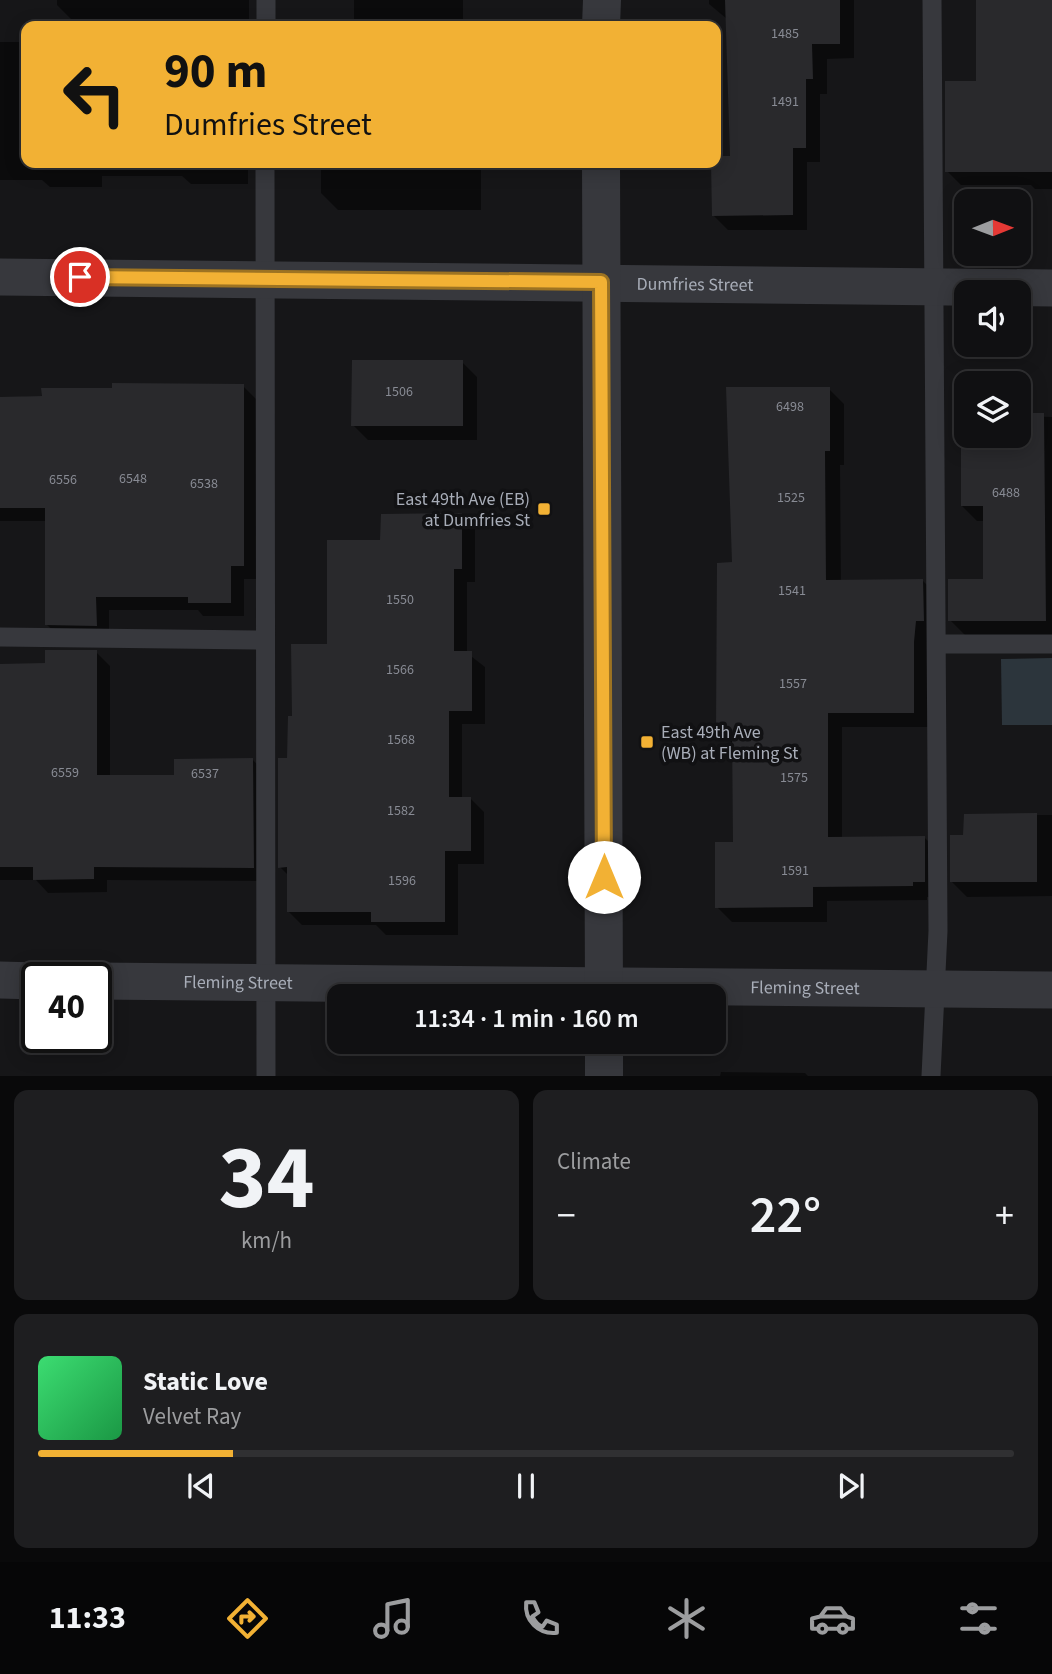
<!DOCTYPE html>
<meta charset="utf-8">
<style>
:root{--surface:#101012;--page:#1e1e20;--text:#f1f3f6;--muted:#9c9d9f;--line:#303032;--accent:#f2b134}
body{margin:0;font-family:"Source Sans 3",sans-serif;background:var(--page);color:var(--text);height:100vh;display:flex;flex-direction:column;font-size:26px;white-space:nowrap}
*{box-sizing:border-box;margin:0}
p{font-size:23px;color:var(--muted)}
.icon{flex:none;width:38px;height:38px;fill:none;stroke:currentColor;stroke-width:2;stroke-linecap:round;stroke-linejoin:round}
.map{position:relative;height:1076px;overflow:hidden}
.panel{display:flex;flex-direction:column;gap:14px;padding:14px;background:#09090a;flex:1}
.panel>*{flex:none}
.guide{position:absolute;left:21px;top:21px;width:700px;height:147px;border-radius:14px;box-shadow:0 4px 18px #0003,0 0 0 2px var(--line);background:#f2b134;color:#111;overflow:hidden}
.needle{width:46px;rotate:89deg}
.tools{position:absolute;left:954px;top:189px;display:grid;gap:14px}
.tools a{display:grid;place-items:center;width:77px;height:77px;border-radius:14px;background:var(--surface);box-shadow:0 4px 18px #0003,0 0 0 2px var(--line);font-size:35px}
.speed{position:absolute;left:21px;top:962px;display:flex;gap:14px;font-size:35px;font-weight:700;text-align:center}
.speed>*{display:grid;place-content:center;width:91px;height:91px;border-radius:50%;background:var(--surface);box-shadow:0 4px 18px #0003,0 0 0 2px var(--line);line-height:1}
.speed .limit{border:4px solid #111;border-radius:10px;background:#fff;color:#111}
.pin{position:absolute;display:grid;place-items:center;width:60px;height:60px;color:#fff;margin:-30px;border:4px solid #fff;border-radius:50%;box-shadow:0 2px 7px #0007}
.me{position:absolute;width:77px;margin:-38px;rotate:0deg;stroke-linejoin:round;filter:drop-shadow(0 0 5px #0008)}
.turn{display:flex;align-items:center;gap:24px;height:147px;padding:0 28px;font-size:32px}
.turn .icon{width:91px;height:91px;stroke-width:2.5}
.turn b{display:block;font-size:49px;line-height:60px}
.big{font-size:52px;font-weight:600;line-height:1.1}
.panel .widget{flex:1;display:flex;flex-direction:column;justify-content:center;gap:10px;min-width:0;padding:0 24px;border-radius:14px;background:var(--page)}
.panel .dial{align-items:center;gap:0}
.dial b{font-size:91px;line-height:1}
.song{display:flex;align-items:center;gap:21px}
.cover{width:84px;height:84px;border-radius:10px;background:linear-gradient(135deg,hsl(140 70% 55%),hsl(140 70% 35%))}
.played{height:7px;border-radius:4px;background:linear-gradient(90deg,var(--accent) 20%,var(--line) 20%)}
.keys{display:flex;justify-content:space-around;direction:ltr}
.heat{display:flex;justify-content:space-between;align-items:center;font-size:38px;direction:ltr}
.panel .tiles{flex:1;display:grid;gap:14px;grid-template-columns:1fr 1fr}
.widget:last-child{grid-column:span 2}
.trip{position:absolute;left:327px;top:984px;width:399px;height:70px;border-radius:14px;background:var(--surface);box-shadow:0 4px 18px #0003,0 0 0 2px var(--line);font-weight:600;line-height:70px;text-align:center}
.dock{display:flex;height:112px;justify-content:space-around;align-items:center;background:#060607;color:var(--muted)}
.dock .icon{width:49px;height:49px}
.dock .on{color:var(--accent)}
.dock b{font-size:32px;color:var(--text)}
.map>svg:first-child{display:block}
</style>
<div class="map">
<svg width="1052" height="1076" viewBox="0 0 1052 1076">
<rect width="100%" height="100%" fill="#161618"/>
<path fill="#2c353c" d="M1052 658V725H1002L1001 659Z"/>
<path fill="#0007" d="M57 0H249V26H111V19H71L57 5Z
M354 0H463V26H354Z
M709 0H854V58L827 59V94H820V162H807V230H728L713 215V163L716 158H732L727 19 709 4Z
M978 0H1052V189H1035L1031 185H961L947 171 978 82Z
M0 42H21L26 48V163H248V184H191L182 176H102V187H50L42 180H0Z
M321 163H481V210H338L321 193Z
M462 362 477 377V440H368L353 425Z
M243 386 257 400V579H244V616H203L198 610H109V639L61 638 47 625V521H0V398Z
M829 389 844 404V465H840L841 582 923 581 938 596 929 727H842V838L924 837 939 852 940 897H927V900L827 901V922H732L717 907 734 844V745L718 729 733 564Z
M966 415V436H1018V416L1052 417V636L965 635 950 620 985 581V521H977L962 506Z
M461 515 475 529V582H467V653L485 667V724H462V799L470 798 484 812V864H458V935H386L376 925H302L288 911V875L280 867 293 717 382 542Z
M96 652 110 666V777L176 776 253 760 266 774V881L107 880V892L48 893 36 880H0V665H47Z
M965 815H1052V896L967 897 952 882 965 837Z
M721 1072 805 1073 808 1076H720Z"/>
<path fill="#29292c" d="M725 0H840V44H812L813 79H806V148H793V215L712 216 711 163H716V156H730Z
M976 0H1052V172H945V81H976Z
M352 360H463V426H351Z
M112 383 244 384V566H231V603H188V597H96L97 626 45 625V508H0V397L42 396 41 388H112Z
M726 387H830V451H825L826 580 923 579 924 621H916L914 642V713H828V837L925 836V882H913V886L813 887V907L715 908V842H733L732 730H716L717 563 732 562Z
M961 413H966V436H1018V413H1044L1046 621H948V579H983V506H961Z
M462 513V569H454V651H472V711H449V797H471V851H445V922H371V912H287V867L278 868V758H287L288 716H292L291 644H327V540H380L381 514Z
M45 650H97V775H174V759L253 758 254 868 94 867V879L33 880V867H0V664L45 663Z
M1037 813V882H950V835H963L964 814Z"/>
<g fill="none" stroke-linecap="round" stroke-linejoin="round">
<path stroke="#37383d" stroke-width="19" d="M266 26V0
M265 163 266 1076
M0 637 263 640
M937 644H1052
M931 1076 938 931 932 0"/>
<g stroke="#37383d" stroke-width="37">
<path id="s1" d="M0 277 1052 288"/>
<path d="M0 980 37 981"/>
<path id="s2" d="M96 981 1052 990"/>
</g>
<path stroke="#37383d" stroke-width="38" d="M601 26 602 0
M601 163 604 996
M604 1041V1076"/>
</g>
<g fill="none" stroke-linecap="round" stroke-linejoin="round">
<defs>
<path id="route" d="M80 277 601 282 604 877"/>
</defs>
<use href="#route" stroke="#9d7322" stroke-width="18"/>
<use href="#route" stroke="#f2b134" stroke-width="12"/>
</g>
<g fill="#f2b134" stroke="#111113" stroke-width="2.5">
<rect x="537" y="502" width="14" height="14" rx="3.5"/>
<rect x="640" y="735" width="14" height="14" rx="3.5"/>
</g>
<g text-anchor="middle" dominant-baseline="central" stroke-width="7" stroke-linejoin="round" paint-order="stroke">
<g font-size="14" fill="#888b94">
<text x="785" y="34">1485</text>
<text x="785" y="102">1491</text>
<text x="399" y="392">1506</text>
<text x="790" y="407">6498</text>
<text x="133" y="479">6548</text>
<text x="63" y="480">6556</text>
<text x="204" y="484">6538</text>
<text x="1006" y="493">6488</text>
<text x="791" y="498">1525</text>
<text x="792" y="591">1541</text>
<text x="400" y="600">1550</text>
<text x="400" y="670">1566</text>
<text x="793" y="684">1557</text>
<text x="401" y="740">1568</text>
<text x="65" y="773">6559</text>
<text x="205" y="774">6537</text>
<text x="794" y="778">1575</text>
<text x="401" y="811">1582</text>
<text x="795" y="871">1591</text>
<text x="402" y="881">1596</text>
</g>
<g font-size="18" fill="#a8adb8" stroke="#111113">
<text stroke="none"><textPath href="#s1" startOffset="695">Dumfries Street</textPath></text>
<text stroke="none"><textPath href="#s2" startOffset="142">Fleming Street</textPath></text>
<text stroke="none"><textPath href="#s2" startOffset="709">Fleming Street</textPath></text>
</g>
<g font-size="18" fill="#a8adb8" stroke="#111113" text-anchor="end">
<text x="530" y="499">East 49th Ave (EB)<tspan x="530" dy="21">at Dumfries St</tspan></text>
<text x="661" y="732" text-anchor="start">East 49th Ave<tspan x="661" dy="21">(WB) at Fleming St</tspan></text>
</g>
</g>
</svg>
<div class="tools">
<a><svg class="needle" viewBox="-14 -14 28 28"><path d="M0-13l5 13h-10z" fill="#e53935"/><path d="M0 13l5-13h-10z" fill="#9c9d9f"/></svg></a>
<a><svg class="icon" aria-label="sound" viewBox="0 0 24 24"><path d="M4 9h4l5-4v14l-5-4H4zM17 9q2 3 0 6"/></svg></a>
<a><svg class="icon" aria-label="layers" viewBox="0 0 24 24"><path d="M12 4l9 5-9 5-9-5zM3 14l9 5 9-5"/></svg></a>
</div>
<div class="speed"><div class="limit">40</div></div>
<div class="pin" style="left:80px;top:277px;background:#d93025"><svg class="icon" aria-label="arrive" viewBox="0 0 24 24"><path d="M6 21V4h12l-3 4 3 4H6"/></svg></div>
<svg class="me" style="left:604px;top:877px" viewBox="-20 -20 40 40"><circle r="19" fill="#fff"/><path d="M0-13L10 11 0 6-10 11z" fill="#f2b134"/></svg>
<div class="trip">11:34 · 1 min · 160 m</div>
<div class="guide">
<div class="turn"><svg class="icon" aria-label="left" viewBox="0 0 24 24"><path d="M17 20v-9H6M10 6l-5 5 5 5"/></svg><div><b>90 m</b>Dumfries Street</div></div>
</div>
</div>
<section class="panel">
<div class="tiles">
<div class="widget dial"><b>34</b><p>km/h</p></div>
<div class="widget"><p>Climate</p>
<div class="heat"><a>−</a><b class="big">22°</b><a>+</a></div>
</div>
<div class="widget">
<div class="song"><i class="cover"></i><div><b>Static Love</b><p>Velvet Ray</p></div></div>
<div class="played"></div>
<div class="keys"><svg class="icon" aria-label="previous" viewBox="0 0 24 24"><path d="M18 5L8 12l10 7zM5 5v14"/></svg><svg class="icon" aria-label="pause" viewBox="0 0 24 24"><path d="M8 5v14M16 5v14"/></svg><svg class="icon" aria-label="next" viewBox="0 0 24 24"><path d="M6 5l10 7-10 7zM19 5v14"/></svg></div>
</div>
</div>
</section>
<nav class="dock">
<b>11:33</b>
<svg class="icon on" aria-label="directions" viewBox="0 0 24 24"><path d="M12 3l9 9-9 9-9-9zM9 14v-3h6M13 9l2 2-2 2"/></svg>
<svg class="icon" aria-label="music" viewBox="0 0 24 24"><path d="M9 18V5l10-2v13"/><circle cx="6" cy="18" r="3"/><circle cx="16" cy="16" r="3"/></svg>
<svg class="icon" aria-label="phone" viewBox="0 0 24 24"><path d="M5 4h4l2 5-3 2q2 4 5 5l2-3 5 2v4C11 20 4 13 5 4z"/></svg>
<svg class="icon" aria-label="climate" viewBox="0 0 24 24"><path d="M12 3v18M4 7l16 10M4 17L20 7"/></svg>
<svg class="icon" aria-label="car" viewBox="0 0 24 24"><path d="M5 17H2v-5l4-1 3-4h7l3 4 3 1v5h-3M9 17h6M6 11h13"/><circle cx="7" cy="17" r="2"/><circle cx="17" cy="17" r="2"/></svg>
<svg class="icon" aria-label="filters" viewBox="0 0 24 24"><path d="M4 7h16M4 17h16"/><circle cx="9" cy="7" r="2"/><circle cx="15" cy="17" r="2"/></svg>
</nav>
